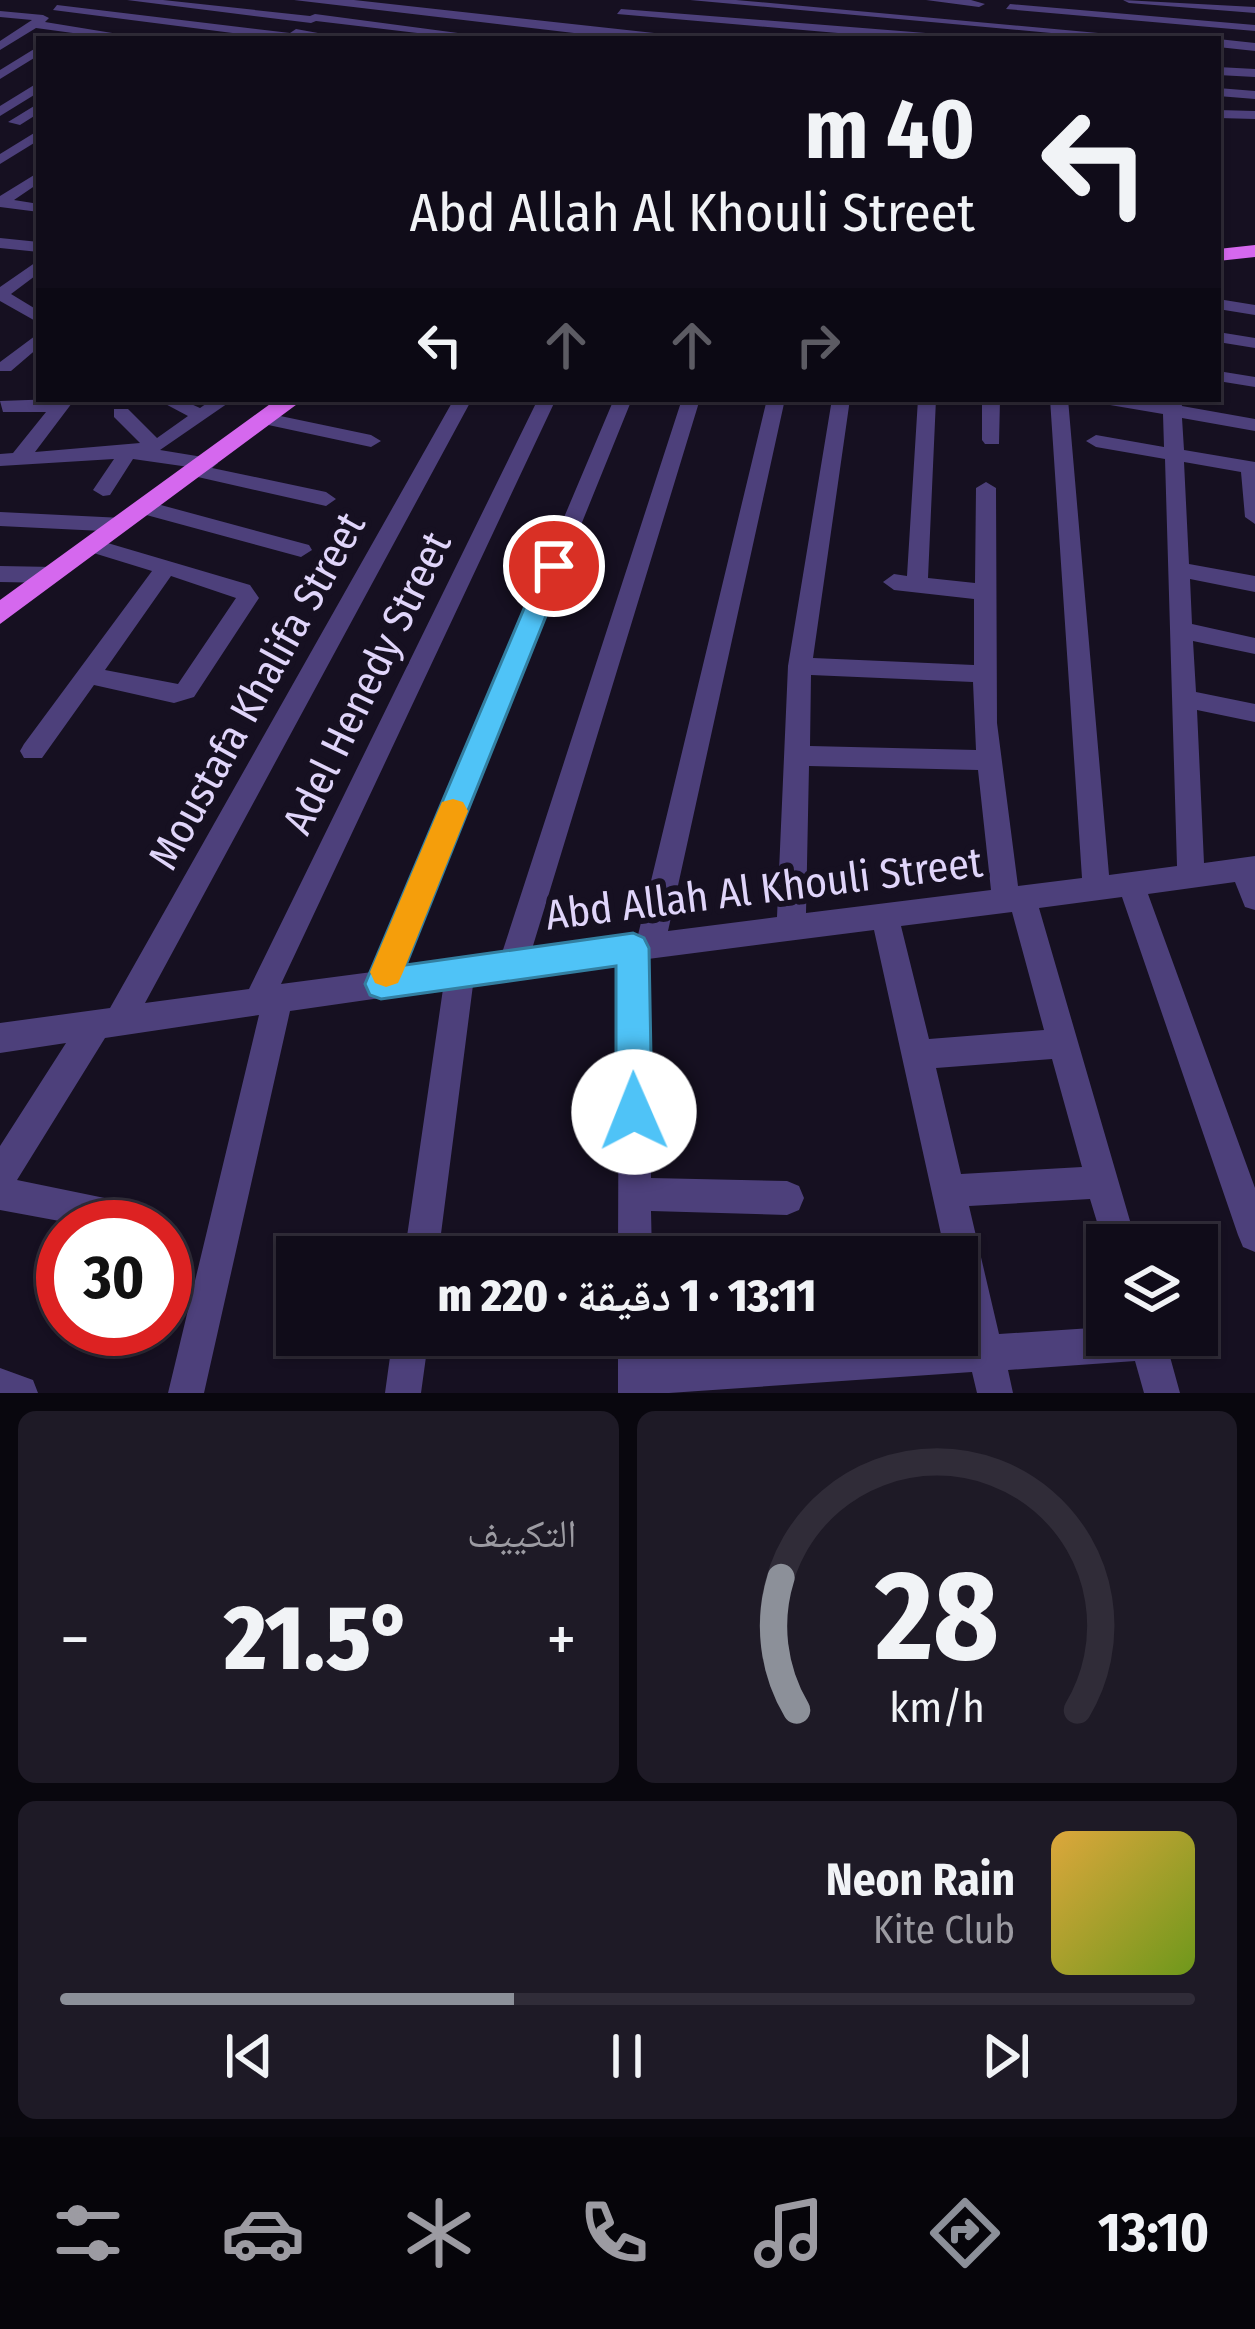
<!DOCTYPE html>
<html lang="ar">
<meta charset="utf-8">
<style>
:root{--surface:#100c19;--page:#1e1a26;--text:#f1f3f6;--muted:#9c9ba2;--line:#302c38;--accent:#8c9099}
body{margin:0;font-family:"Fira Sans Condensed","Noto Naskh Arabic",sans-serif;background:var(--page);color:var(--text);direction:rtl;height:100vh;display:flex;flex-direction:column;font-size:45px;white-space:nowrap}
*{box-sizing:border-box;margin:0}
p{font-size:39px;color:var(--muted)}
.icon{flex:none;width:66px;height:66px;fill:none;stroke:currentColor;stroke-width:2;stroke-linecap:round;stroke-linejoin:round}
.map{position:relative;height:1393px;overflow:hidden;direction:ltr}
.sheet{display:flex;flex-direction:column;gap:18px;padding:18px;background:#09070e;flex:1}
.sheet>*{flex:none}
.top-card{position:absolute;left:36px;top:36px;width:1185px;height:366px;border-radius:0px;box-shadow:0 3px 9px #0004,0 0 0 3px var(--line);direction:rtl;background:#100c19;color:var(--text);overflow:hidden}
.tools{position:absolute;left:1086px;top:1224px;display:grid;gap:24px}
.tools a{display:grid;place-items:center;width:132px;height:132px;border-radius:0px;background:var(--surface);box-shadow:0 3px 9px #0004,0 0 0 3px var(--line);font-size:60px}
.speed{position:absolute;left:36px;top:1200px;display:flex;gap:24px;font-size:60px;font-weight:700;text-align:center}
.speed>*{display:grid;place-content:center;width:156px;height:156px;border-radius:50%;background:var(--surface);box-shadow:0 3px 9px #0004,0 0 0 3px var(--line);line-height:1}
.speed .limit{border:18px solid #d22;background:#fff;color:#111}
.pin{position:absolute;display:grid;place-items:center;width:102px;height:102px;color:#fff;margin:-51px;border:6px solid #fff;border-radius:50%;box-shadow:0 3px 12px #0007}
.me{position:absolute;width:132px;margin:-66px;rotate:359deg;stroke-linejoin:round;filter:drop-shadow(0 0 9px #0008)}
.turn{display:flex;align-items:center;gap:42px;height:252px;padding:0 48px;font-size:54px}
.turn .icon{width:156px;height:156px;stroke-width:2.5}
.turn b{display:block;font-size:84px;line-height:102px}
.lanes{display:flex;align-items:center;height:114px;padding:0 48px;background:#0003;justify-content:center;gap:60px;direction:ltr}
.lanes .off{opacity:.35}
.big{font-size:90px;font-weight:800;line-height:1.1}
.sheet .tile{flex:1;display:flex;flex-direction:column;justify-content:center;gap:18px;min-width:0;padding:0 42px;border-radius:18px;background:var(--page)}
.sheet .dial{align-items:center;gap:0}
.dial svg{height:312px;overflow:visible;fill:none;stroke:var(--line);stroke-width:7;stroke-linecap:round;text-anchor:middle}
.dial text{fill:var(--text);stroke:none}
.song{display:flex;align-items:center;gap:36px}
.cover{width:144px;height:144px;border-radius:18px;background:linear-gradient(135deg,hsl(40 70% 55%),hsl(80 70% 35%))}
.played{height:12px;border-radius:6px;background:linear-gradient(90deg,var(--accent) 40%,var(--line) 40%)}
.keys{display:flex;justify-content:space-around;direction:ltr}
.heat{display:flex;justify-content:space-between;align-items:center;font-size:66px;direction:ltr}
.sheet .tiles{flex:1;display:grid;gap:18px;grid-template-columns:1fr 1fr}
.tile:last-child{grid-column:span 2}
.trip{position:absolute;left:276px;top:1236px;width:702px;height:120px;border-radius:0px;background:var(--surface);box-shadow:0 3px 9px #0004,0 0 0 3px var(--line);font-weight:800;line-height:120px;text-align:center;direction:rtl}
.tab-bar{display:flex;height:192px;justify-content:space-around;align-items:center;background:#06050a;color:var(--muted)}
.tab-bar .icon{width:84px;height:84px}
.tab-bar .selected{color:var(--accent)}
.tab-bar b{font-size:54px;color:var(--text)}
.map>svg:first-child{display:block}
</style>
<div class="map">
<svg width="1255" height="1393" viewBox="0 0 1255 1393">
<rect width="100%" height="100%" fill="#161021"/>
<g fill="none" stroke-linecap="round" stroke-linejoin="round">
<path fill="#4d407b" fill-rule="evenodd" d="M127 0H163L310 16 315 14 503 39H468L316 21 311 23Z
M294 0H354L709 39 608 37Z
M690 0H736L1164 39H1116Z
M926 0H971L985 4 979 7Z
M1123 0 1255 7V13L1129 3Z
M1010 4 1255 25V31L1006 9Z
M57 5 290 33 296 29 351 39H279L53 10Z
M621 9 951 35 957 39H908L617 14Z
M0 11 43 15 49 18 45 22 149 39H117L36 28 0 50V41L32 20 0 17Z
M1218 39 1255 43V51L1218 47Z
M39 46V55L0 79V70Z
M1218 67 1255 69V77L1218 75Z
M39 82V92L0 116V106Z
M1218 88 1255 91V99L1218 96Z
M39 103V113L20 125 8 122Z
M1218 110 1255 111V119L1218 118Z
M39 130V140L0 164V154Z
M39 172V183L14 200 39 204V212L0 207V196Z
M0 238 39 242V252L0 248Z
M39 260V273L11 294 39 311V323L0 301V287Z
M1218 299 1255 305V315L1218 309Z
M1218 332 1255 338V348L1218 342Z
M39 333V347L11 371H0V362Z
M1218 371 1255 377V387L1218 381Z
M56 399H75L35 452 140 443 114 417V409H128L157 438 188 416 156 399H180L200 408 213 399H234L160 450 215 459 218 463 212 468 326 492 336 499 326 506 189 475V467L133 459 110 495 103 496 93 490 114 459 0 466V454L13 453 46 412H3L0 401Z
M454 399H472L145 1003 249 989 538 399H556L281 984 372 972 614 399H632L402 967 502 953 682 399H700L532 949 638 935 767 399H785L668 931 777 917 788 666 832 399H850L813 658 974 665V599L894 590 883 582 894 574 907 576 918 399H936L928 578 975 583 976 488 986 482 996 488 997 723 1018 886 1082 878 1050 399H1068L1109 875 1177 866 1165 459 1096 447 1086 441 1096 435 1164 447 1163 414 1110 405 1101 399 1163 403V399H1181L1182 406 1255 419V431L1182 418 1184 450 1255 462V524L1245 517 1241 472 1184 462 1189 564 1255 576V592L1190 579 1192 624 1255 638V654L1193 641 1196 692 1255 704V722L1197 710 1204 863 1255 856V910L1245 907 1235 882 1148 894 1255 1188V1252L1243 1247 1238 1235 1122 897 1039 908 1137 1245H1107V1255L1090 1199 969 1206 999 1334 1107 1327V1335H1164L1180 1393H1144L1135 1361 1008 1370 1013 1393H977L972 1372 669 1393H618V1335H654V1357L964 1336 957 1305V1257H946L874 930 648 959 651 1178 787 1181 799 1186 804 1198 799 1210 787 1215 651 1211 652 1257H618L619 964 473 985 438 1257H404L443 989 290 1011 204 1393H168L259 1015 105 1038 17 1180 129 1203 134 1215 129 1227H92L0 1210V1146L66 1043 0 1053V1023L110 1008ZM811 675 973 682 976 750 810 746ZM809 766 978 770 991 890 806 913ZM1012 912 1044 1030 929 1039 901 926ZM1052 1059 1082 1167 961 1174 936 1068Z
M982 399H1000L999 444H985L982 440Z
M266 413 371 435 381 441 371 447 259 423V415Z
M146 501 309 545 312 550 301 557 139 513 136 508Z
M0 512 123 518 133 525 123 532 0 526Z
M94 539 250 585 259 598 194 697 174 703 94 685 42 758H24L20 751 24 744 152 571 87 551 83 546 87 541ZM171 576 236 598 178 684 105 670Z
M0 566 54 567 65 575 54 583 0 582Z
M393 1335H429L421 1393H385Z
M0 1368 33 1380 38 1393H0Z"/>
<path fill="#d568ee" fill-rule="evenodd" d="M1255 245V257L1218 261V249Z
M277 399H304L0 624V600Z"/>
</g>
<path fill="#4fc3f7" stroke="#337fa1" stroke-width="3" d="M554 558 566 566 406 965 633 933 644 938 649 948 652 1112 647 1125 634 1130 621 1125 616 1112V966L381 999 370 995 365 984 542 566Z"/>
<path fill="#f59e0b" d="M453 799 463 802 468 811 403 972 398 983 386 987 375 983 370 972 438 811 442 802Z"/>
<g text-anchor="middle" dominant-baseline="central" stroke-width="12" stroke-linejoin="round" paint-order="stroke">
<g font-size="42" fill="#e0d5fa" stroke="#161021">
<text transform="translate(367 683) rotate(-64)">Adel Henedy Street</text>
<text transform="translate(257 691) rotate(-61)">Moustafa Khalifa Street</text>
<text transform="translate(764 889) rotate(-7)">Abd Allah Al Khouli Street</text>
</g>
</g>
</svg>
<div class="tools">
<a><svg class="icon" aria-label="layers" viewBox="0 0 24 24"><path d="M12 4l9 5-9 5-9-5zM3 14l9 5 9-5"/></svg></a>
</div>
<div class="speed"><div class="limit">30</div></div>
<div class="pin" style="left:554px;top:566px;background:#d93025"><svg class="icon" aria-label="arrive" viewBox="0 0 24 24"><path d="M6 21V4h12l-3 4 3 4H6"/></svg></div>
<svg class="me" style="left:634px;top:1112px" viewBox="-20 -20 40 40"><circle r="19" fill="#fff"/><path d="M0-13L10 11 0 6-10 11z" fill="#4fc3f7"/></svg>
<div class="trip">13:11 · 1 دقيقة · 220 m</div>
<div class="top-card">
<div class="turn"><svg class="icon" aria-label="left" viewBox="0 0 24 24"><path d="M17 20v-9H6M10 6l-5 5 5 5"/></svg><div><b>40 m</b>Abd Allah Al Khouli Street</div></div>
<div class="lanes"><svg class="icon" aria-label="left" viewBox="0 0 24 24"><path d="M17 20v-9H6M10 6l-5 5 5 5"/></svg><svg class="icon off" aria-label="ahead" viewBox="0 0 24 24"><path d="M12 20V5M6 11l6-6 6 6"/></svg><svg class="icon off" aria-label="ahead" viewBox="0 0 24 24"><path d="M12 20V5M6 11l6-6 6 6"/></svg><svg class="icon off" aria-label="right" viewBox="0 0 24 24"><path d="M7 20v-9h11M14 6l5 5-5 5"/></svg></div>
</div>
</div>
<section class="sheet">
<div class="tiles">
<div class="tile dial"><svg viewBox="0 0 100 80">
<path d="M14 69A42 42 0 1 1 86 69"/>
<path d="M14 69A42 42 0 0 1 10 35" stroke="#8c9099"/>
<text x="50" y="56" font-size="32" font-weight="700">28</text>
<text x="50" y="72" font-size="11">km/h</text>
</svg></div>
<div class="tile"><p>التكييف</p>
<div class="heat"><a>−</a><b class="big">21.5°</b><a>+</a></div>
</div>
<div class="tile">
<div class="song"><i class="cover"></i><div><b>Neon Rain</b><p>Kite Club</p></div></div>
<div class="played"></div>
<div class="keys"><svg class="icon" aria-label="previous" viewBox="0 0 24 24"><path d="M18 5L8 12l10 7zM5 5v14"/></svg><svg class="icon" aria-label="pause" viewBox="0 0 24 24"><path d="M8 5v14M16 5v14"/></svg><svg class="icon" aria-label="next" viewBox="0 0 24 24"><path d="M6 5l10 7-10 7zM19 5v14"/></svg></div>
</div>
</div>
</section>
<nav class="tab-bar">
<b>13:10</b>
<svg class="icon selected" aria-label="directions" viewBox="0 0 24 24"><path d="M12 3l9 9-9 9-9-9zM9 14v-3h6M13 9l2 2-2 2"/></svg>
<svg class="icon" aria-label="music" viewBox="0 0 24 24"><path d="M9 18V5l10-2v13"/><circle cx="6" cy="18" r="3"/><circle cx="16" cy="16" r="3"/></svg>
<svg class="icon" aria-label="phone" viewBox="0 0 24 24"><path d="M5 4h4l2 5-3 2q2 4 5 5l2-3 5 2v4C11 20 4 13 5 4z"/></svg>
<svg class="icon" aria-label="climate" viewBox="0 0 24 24"><path d="M12 3v18M4 7l16 10M4 17L20 7"/></svg>
<svg class="icon" aria-label="car" viewBox="0 0 24 24"><path d="M5 17H2v-5l4-1 3-4h7l3 4 3 1v5h-3M9 17h6M6 11h13"/><circle cx="7" cy="17" r="2"/><circle cx="17" cy="17" r="2"/></svg>
<svg class="icon" aria-label="filters" viewBox="0 0 24 24"><path d="M4 7h16M4 17h16"/><circle cx="9" cy="7" r="2"/><circle cx="15" cy="17" r="2"/></svg>
</nav>
